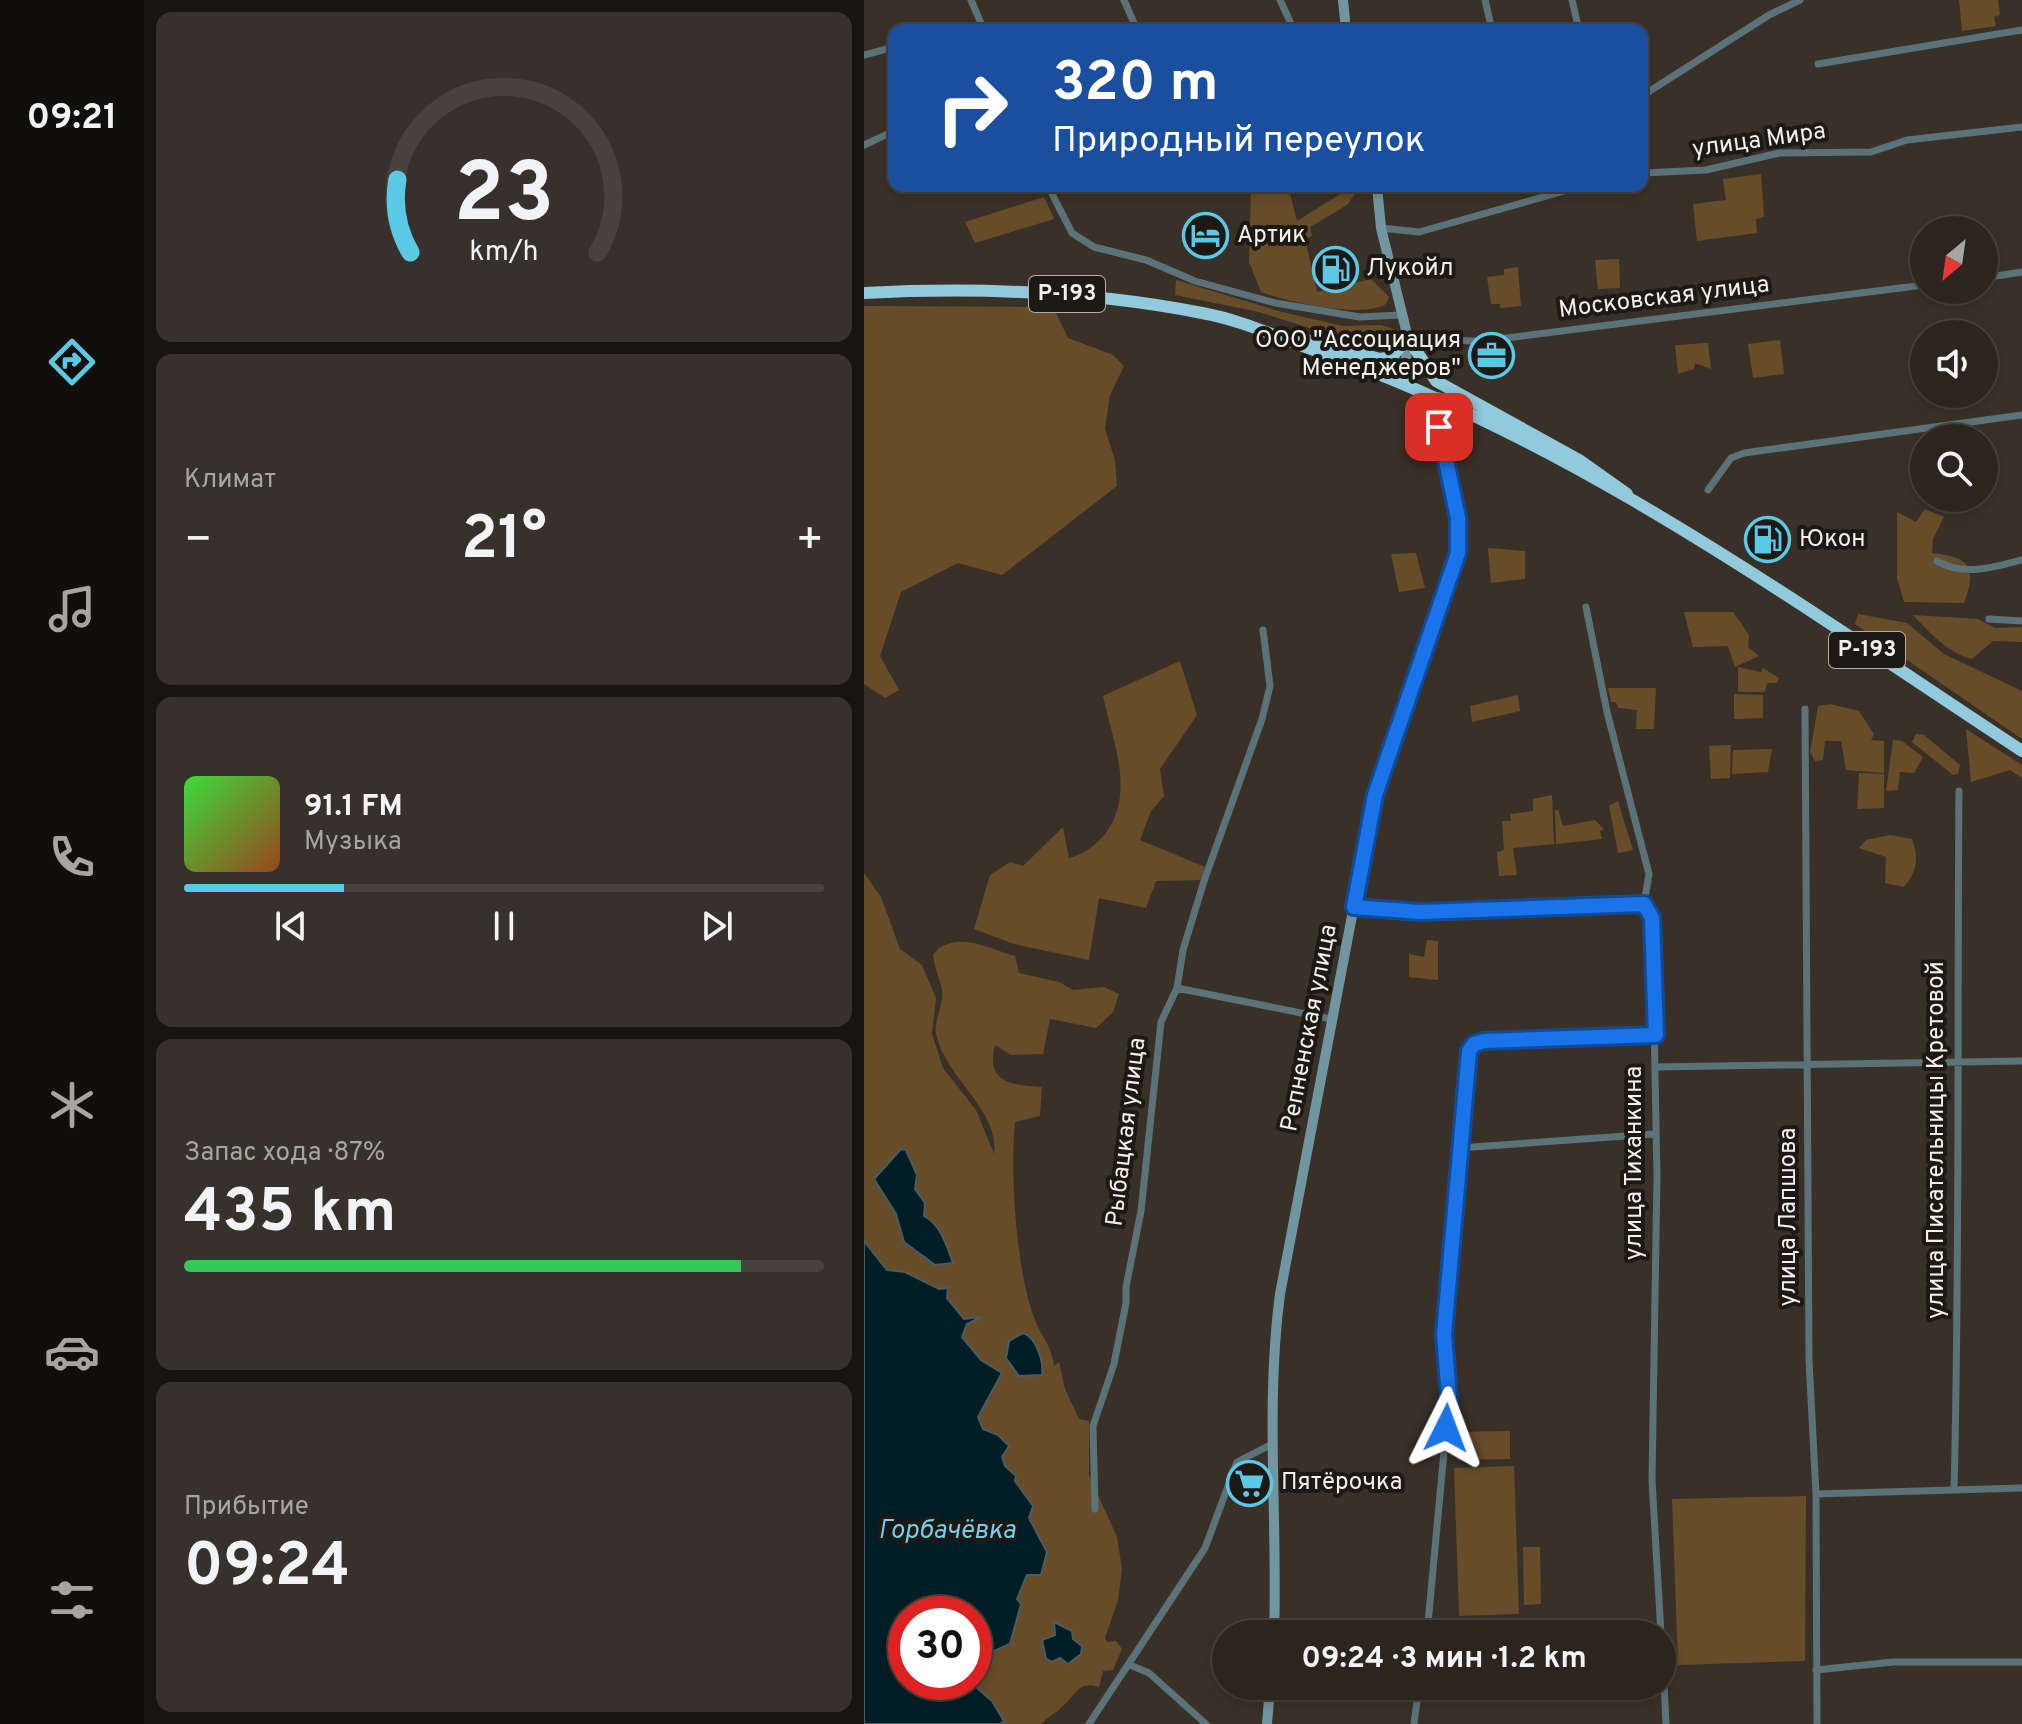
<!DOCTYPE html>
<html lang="ru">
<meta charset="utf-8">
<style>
:root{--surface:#2b251e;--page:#37312b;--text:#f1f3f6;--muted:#a6a5a4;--line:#47423c;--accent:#5bc8e6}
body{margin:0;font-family:Overpass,sans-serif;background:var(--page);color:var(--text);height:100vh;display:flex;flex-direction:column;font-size:30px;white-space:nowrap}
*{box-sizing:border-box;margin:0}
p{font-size:26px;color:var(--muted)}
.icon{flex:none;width:44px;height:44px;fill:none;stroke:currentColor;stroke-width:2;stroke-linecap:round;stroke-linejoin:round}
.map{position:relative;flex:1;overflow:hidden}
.side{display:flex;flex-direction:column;gap:12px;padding:12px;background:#181410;width:720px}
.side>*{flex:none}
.banner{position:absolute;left:24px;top:24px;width:760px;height:168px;border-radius:16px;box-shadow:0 4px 12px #0003,0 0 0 2px var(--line);background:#1a4fa0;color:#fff;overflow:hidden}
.needle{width:52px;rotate:209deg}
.fabs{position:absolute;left:1046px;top:216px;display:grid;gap:16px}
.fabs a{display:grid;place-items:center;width:88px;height:88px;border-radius:50%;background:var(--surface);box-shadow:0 4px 12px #0003,0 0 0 2px var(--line);font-size:40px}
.speed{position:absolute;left:24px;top:1596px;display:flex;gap:16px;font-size:40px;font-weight:700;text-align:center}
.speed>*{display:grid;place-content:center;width:104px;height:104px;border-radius:50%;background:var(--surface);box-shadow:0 4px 12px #0003,0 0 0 2px var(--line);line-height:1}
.speed .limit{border:12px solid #d22;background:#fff;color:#111}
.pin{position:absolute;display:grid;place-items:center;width:68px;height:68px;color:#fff;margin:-34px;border-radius:16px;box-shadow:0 4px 12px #0006}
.me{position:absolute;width:88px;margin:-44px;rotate:3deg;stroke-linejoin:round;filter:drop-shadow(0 0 6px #0008)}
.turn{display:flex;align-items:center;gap:28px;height:168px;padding:0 32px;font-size:36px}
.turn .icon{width:104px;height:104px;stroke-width:2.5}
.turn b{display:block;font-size:56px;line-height:68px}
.big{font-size:60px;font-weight:700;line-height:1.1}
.side .tile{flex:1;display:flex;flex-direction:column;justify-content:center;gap:12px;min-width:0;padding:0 28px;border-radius:16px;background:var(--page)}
.side .dial{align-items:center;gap:0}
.dial svg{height:208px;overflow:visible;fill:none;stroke:var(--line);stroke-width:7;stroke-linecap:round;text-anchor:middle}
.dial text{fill:var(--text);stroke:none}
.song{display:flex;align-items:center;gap:24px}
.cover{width:96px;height:96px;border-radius:12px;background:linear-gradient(135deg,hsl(120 70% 55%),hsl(20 70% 35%))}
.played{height:8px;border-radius:4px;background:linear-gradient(90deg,var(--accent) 25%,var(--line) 25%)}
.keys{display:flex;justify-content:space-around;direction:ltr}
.heat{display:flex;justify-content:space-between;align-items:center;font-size:44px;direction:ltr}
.charge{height:12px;border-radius:6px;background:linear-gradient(90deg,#34c759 87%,var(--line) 0)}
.trip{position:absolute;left:348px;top:1620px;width:464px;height:80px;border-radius:40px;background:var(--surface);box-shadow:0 4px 12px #0003,0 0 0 2px var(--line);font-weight:700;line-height:80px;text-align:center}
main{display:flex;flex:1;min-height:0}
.menu{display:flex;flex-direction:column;width:144px;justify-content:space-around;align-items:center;background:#110f0c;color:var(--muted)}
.menu .icon{width:56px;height:56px}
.menu .selected{color:var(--accent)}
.menu b{font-size:36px;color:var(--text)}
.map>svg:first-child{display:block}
</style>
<main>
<nav class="menu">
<b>09:21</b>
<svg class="icon selected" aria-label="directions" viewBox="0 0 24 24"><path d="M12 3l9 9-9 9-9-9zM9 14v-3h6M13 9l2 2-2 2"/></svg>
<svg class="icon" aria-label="music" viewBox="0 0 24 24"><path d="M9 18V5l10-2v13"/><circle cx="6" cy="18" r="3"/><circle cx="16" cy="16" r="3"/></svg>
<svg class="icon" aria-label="phone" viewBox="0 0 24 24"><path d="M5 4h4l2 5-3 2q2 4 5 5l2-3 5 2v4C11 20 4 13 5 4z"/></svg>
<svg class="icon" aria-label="climate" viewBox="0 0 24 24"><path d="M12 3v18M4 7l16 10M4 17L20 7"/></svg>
<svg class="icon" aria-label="car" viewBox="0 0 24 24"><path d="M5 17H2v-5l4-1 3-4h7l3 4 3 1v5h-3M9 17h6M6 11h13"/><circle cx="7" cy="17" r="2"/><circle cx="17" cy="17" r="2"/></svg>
<svg class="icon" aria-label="filters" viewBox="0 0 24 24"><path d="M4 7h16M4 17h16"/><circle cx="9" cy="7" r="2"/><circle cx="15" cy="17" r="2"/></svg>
</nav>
<section class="side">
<div class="tile dial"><svg viewBox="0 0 100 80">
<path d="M14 69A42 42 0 1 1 86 69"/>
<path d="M14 69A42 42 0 0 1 9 41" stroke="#5bc8e6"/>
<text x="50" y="56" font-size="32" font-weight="700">23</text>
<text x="50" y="72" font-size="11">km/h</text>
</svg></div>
<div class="tile"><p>Климат</p>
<div class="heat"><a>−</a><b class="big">21°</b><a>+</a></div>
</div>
<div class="tile">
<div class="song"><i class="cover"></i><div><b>91.1 FM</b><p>Музыка</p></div></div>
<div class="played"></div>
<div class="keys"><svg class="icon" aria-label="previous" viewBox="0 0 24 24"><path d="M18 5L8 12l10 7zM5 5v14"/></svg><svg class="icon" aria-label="pause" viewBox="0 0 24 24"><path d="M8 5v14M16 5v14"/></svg><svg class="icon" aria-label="next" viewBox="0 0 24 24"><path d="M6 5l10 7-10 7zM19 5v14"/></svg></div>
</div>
<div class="tile"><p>Запас хода · 87%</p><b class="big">435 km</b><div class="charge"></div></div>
<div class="tile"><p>Прибытие</p><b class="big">09:24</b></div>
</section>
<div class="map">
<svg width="1158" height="1724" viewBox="0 0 1158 1724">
<rect width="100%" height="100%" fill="#393128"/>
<path fill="#674c2a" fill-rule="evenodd" d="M1095 0H1134L1136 15 1130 17 1132 26 1098 31Z
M897 174 900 217 892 219 893 233 833 241 829 204 862 200 859 179Z
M387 186H424L433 221 489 186H497L483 205 446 227 448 236 441 239 453 292 507 279 525 297 522 304C497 319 425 302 397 292L385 262Z
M180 197 190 219 111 243 101 222Z
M755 259 756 288 734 289 731 260Z
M654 267 657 306 636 308V304H627L623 277 640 275V269Z
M312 280 418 312 479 326 517 325 532 330 535 335 525 349 515 350 395 312 311 295Z
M0 306 189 307 204 338 249 355 260 366 246 395 241 429 251 460 253 486 138 575 94 563 37 592 16 656 35 690 21 698 0 684Z
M916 340 920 374 889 378 884 344Z
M844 343 847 369 831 363 830 369 814 374 811 345Z
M1061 509 1080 517 1069 539 1068 553C1105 557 1114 566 1100 603L1040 602 1033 578V512L1052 522Z
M624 548 661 551V579L627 583Z
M552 553 561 588 535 592 527 554Z
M820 612H869L885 635 884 647 895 656 871 667 864 646 829 647Z
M994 614 1043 623 1080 654 1158 691V739L991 624Z
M1049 615 1114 619 1131 628 1158 627V642L1129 641 1108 659C1084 653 1066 633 1049 615Z
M316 661 333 715 296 769 300 796 287 811 276 840 341 867 336 880 292 881 282 908 235 898 225 960 150 944 110 929 126 875 146 862 159 866 199 827 205 858C219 855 232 845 241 834 272 793 249 743 239 696Z
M874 667 897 672 899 668 915 678 913 683H903L901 692H874Z
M744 688H792L790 729H772L773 710 754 708 752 702H747Z
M870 694 899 695V718L870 719Z
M654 695 656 711 608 722 606 706Z
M966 704 995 711 1010 734 1007 740 1020 741V773L982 770 977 741H961L959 760 951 761 946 752 954 706Z
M1102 729 1158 765V778L1146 770 1107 782Z
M1052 734 1060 735 1096 765 1094 774 1089 775 1048 742Z
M1029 740 1038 741 1059 757 1050 773 1036 772 1034 790 1022 791Z
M867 745 866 778 847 779 845 746Z
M908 749 904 772 868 774 869 750Z
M995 773 1020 774V808L993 809Z
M688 795 690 844 649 848 653 875 635 876 633 852 640 850 638 821H647L646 814 669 811V799Z
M754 801 769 850 754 853 745 806Z
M691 810H694L699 826 731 820 740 829 736 831 738 839 692 844Z
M1026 835 1048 839C1055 858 1053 871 1040 887L1021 883 1022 857 995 848 1002 840Z
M0 873 17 897 36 949 58 965 72 998 68 1034 79 1068 112 1110 130 1154C136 1109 80 1078 72 1033 70 1020 80 1004 78 990 76 979 70 967 69 955L75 948C101 933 125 949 151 956L155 973 195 982 209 990 240 987 255 994 249 1012 232 1028 186 1019 179 1054 147 1055 131 1045C121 1084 149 1085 178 1087L176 1116 151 1122C146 1174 152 1272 171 1320 178 1337 188 1347 190 1366L195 1362 201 1389 215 1419 225 1421V1475L253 1537 258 1569 254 1600 241 1638 243 1642 252 1641 258 1649 249 1670 239 1671 235 1687C214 1680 212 1695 198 1707 191 1714 183 1717 177 1724H0ZM42 1614H110V1682H42Z
M563 940 574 941V980L545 977V954L560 957Z
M646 1431V1459L594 1460V1432Z
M650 1466 655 1614 595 1616 590 1468Z
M942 1496 941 1661 814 1665 808 1499Z
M659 1547H676L677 1604 660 1605Z"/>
<path fill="#011e26" stroke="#4a5d60" stroke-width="2" d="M37 1149 42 1150 53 1175 51 1189 61 1203 60 1216C78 1226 82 1245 89 1263L71 1265 40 1242 32 1214 10 1179Z
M0 1241 23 1270 41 1272 75 1289 84 1288 83 1298 100 1319 118 1317 103 1324 98 1337 117 1360 138 1373 114 1417 119 1429 134 1435 145 1446 138 1457 141 1466 152 1476 151 1481 169 1506 165 1518 183 1552 177 1575H163L153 1599 157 1604 146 1644 110 1660V1614H42V1682H106L128 1701 140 1721 136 1724H0Z
M159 1333C172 1337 180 1361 178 1375L155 1376 142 1358 145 1341Z
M190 1622 208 1631 209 1639 218 1646 217 1654 204 1664 196 1658 188 1662 182 1659 178 1640 191 1635Z"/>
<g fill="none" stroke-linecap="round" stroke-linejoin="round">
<path stroke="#5c7279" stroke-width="7" d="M107 0 120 30
M260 0 273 30
M416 0 430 30
M621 0 628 30
M708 0 715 30
M0 55 30 47
M954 64 1158 30
M778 96 905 15 936 0
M0 145 30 131
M778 173 842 170 915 153 1007 152 1043 140 1158 127
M184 186 208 233 230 247 282 260 331 281 411 303 496 317 537 315
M517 228 555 232 718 186
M1120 278 1158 272
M544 338C570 335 594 342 619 341L1060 285
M844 490 867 458 880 453 1158 415
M1073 561C1100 577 1130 567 1158 560
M722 607 743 712 785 874 780 904 788 918 793 1176 788 1480 797 1634
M1125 619 1158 621
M941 709 945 1360 952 1494 953 1724
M490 907 556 912 780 904
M313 988 467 1019
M791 1067 1158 1061
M595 1148 790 1134
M1090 1490C1096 1257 1093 1024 1095 791
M952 1494 1158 1488
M231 1509 229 1426 250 1364 262 1303V1287L277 1211 297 1022 313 988 319 950 340 881 398 719 406 686 399 630
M563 1634 585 1398 580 1334 605 1051 610 1044 620 1041 792 1035
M798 1643 802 1724
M266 1665 285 1673 342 1724
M952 1670 1029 1662H1158
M225 1724 341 1548 373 1462 408 1444
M550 1724 555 1686"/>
<path stroke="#7296a1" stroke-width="10" d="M479 0 482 30
M513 186 517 228 544 338 540 383
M410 1634C414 1520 401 1407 416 1294L511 795 588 572C605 514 576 456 574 397
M403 1724 406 1686"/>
<path stroke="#91cadc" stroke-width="12" d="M0 293C114 287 226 291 338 313 378 320 415 338 453 351 708 439 934 604 1158 751
M436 338 516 359 528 357 544 338 572 381 715 460 763 494"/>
</g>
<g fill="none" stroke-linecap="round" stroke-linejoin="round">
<defs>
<path id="route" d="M575 427 594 518V553L511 795 490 907 556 912 780 904 788 918 792 1035 620 1041 610 1044 605 1051 580 1334 585 1398 582 1428"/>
</defs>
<use href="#route" stroke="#114b97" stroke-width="20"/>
<use href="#route" stroke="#1a73e8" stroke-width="14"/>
</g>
<defs>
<symbol id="hotel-ring" viewBox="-11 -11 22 22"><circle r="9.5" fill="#1d1915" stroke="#5bc8e6" stroke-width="1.5"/><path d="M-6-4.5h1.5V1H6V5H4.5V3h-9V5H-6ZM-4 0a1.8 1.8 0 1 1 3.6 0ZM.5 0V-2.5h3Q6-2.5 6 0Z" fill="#5bc8e6"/></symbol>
<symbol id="fuel-ring" viewBox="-11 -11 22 22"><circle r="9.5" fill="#1d1915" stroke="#5bc8e6" stroke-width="1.5"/><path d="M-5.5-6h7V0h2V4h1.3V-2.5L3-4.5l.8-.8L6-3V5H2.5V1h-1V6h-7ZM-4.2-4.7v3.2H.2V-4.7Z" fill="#5bc8e6"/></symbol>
<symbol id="office-ring" viewBox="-11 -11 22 22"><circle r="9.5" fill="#1d1915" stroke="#5bc8e6" stroke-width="1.5"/><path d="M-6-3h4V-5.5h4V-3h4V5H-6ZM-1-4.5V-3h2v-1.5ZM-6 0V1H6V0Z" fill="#5bc8e6"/></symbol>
<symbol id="supermarket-ring" viewBox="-11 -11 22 22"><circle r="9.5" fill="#1d1915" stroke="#5bc8e6" stroke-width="1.5"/><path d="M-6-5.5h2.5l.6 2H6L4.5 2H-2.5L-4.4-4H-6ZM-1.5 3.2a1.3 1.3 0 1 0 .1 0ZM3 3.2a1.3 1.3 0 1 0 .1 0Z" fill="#5bc8e6"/></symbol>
</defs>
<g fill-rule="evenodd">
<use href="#hotel-ring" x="316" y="210" width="51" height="51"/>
<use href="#fuel-ring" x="446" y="244" width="51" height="51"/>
<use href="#office-ring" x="602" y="330" width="51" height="51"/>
<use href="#fuel-ring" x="878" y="514" width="51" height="51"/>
<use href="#supermarket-ring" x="360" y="1458" width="51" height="51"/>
</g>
<g text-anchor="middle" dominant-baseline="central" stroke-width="8" stroke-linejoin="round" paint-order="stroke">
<g fill="#1d1915" stroke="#b4afa9" stroke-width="2">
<rect x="165" y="276" width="76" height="36" rx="6"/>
<rect x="965" y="632" width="76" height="36" rx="6"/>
</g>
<g font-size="22" font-weight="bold" fill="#f4efe9">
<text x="203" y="294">Р-193</text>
<text x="1003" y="650">Р-193</text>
</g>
<g font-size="24" fill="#f4efe9" stroke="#1d1915">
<text transform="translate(895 141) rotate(-8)">улица Мира</text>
<text transform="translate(800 298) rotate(-7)">Московская улица</text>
<text transform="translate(446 1028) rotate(-79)">Репненская улица</text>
<text transform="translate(263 1132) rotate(-83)">Рыбацкая улица</text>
<text transform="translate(1073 1140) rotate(-90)">улица Писательницы Кретовой</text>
<text transform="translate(771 1163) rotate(-90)">улица Тиханкина</text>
<text transform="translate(925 1217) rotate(-90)">улица Лапшова</text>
</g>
<g font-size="24" fill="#f4efe9" stroke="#1d1915" text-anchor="start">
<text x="373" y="236">Артик</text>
<text x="502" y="269">Лукойл</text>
<text x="597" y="341" text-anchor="end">ООО "Ассоциация<tspan x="597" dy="28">Менеджеров"</tspan></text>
<text x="935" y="540">Юкон</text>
<text x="417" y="1483">Пятёрочка</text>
</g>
<g font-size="26" font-style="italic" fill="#76cee9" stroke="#1d1915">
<text x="83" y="1531">Горбачёвка</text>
</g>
</g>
</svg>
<div class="fabs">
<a><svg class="needle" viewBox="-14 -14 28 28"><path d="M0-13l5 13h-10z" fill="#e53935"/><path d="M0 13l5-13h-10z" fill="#a6a5a4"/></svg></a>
<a><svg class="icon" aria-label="sound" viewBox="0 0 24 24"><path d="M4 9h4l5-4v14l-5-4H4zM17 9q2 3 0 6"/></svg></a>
<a><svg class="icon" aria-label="search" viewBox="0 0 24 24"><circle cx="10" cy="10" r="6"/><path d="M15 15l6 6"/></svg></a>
</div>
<div class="speed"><div class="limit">30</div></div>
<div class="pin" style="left:575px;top:427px;background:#d93025"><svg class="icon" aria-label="arrive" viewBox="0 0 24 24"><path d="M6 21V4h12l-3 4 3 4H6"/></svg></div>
<svg class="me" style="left:582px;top:1428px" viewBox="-20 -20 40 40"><path d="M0-17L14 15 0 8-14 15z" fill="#1a73e8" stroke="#fff" stroke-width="4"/></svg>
<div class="trip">09:24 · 3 мин · 1.2 km</div>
<div class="banner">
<div class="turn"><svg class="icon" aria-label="right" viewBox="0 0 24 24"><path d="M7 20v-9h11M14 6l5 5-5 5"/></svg><div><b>320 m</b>Природный переулок</div></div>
</div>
</div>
</main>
